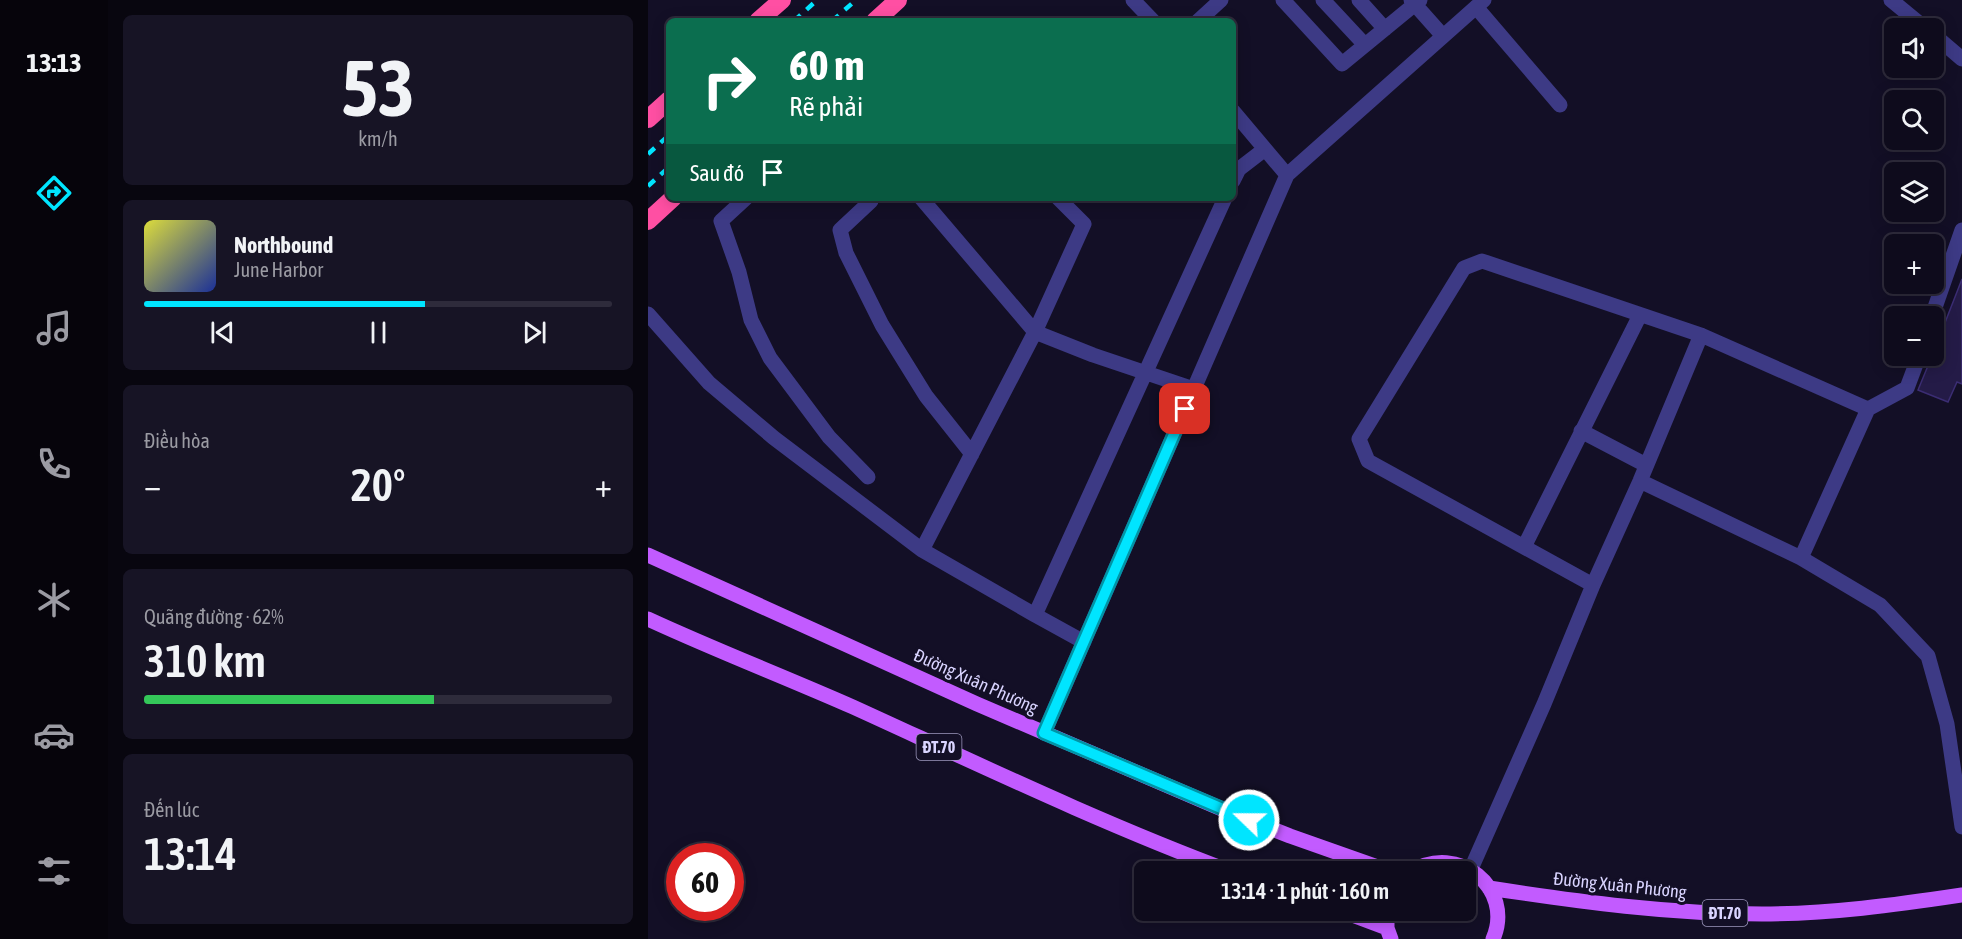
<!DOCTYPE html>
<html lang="vi">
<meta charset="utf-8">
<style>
:root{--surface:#0e0b1c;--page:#171425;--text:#f1f3f6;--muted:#9b9ba3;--line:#2e2b3b;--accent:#00e5ff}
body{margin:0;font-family:"Asap Condensed",sans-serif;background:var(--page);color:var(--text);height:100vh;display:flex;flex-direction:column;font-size:22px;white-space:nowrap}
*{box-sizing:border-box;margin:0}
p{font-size:20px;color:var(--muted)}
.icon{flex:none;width:33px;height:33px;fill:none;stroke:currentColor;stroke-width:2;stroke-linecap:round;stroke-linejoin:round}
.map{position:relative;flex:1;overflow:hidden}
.side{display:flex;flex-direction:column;gap:15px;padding:15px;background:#08060f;width:540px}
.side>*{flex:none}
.guide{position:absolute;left:18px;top:18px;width:570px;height:183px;border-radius:9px;box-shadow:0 3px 15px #0003,0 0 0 2px var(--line);background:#0b6e4f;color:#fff;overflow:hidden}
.fabs{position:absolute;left:1236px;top:18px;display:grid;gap:12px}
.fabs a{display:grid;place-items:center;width:60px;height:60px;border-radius:9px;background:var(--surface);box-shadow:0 3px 15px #0003,0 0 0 2px var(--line);font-size:30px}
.speed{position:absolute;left:18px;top:843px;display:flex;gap:12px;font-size:30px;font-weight:700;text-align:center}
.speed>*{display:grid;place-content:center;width:78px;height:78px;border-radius:50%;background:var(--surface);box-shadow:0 3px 15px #0003,0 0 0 2px var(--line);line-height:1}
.speed .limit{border:9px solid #d22;background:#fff;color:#111}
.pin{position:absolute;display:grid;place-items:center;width:51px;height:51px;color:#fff;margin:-26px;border-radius:12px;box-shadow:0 3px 9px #0006}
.me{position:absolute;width:66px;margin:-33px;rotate:292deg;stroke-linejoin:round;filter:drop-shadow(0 0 4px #0008)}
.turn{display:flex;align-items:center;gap:21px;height:126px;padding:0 24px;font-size:27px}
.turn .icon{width:78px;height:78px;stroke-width:2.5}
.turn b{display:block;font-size:42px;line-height:51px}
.then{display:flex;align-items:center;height:57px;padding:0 24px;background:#0003;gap:12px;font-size:22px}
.big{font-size:45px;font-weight:600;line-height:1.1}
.side .card{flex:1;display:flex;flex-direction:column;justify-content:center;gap:9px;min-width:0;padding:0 21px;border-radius:9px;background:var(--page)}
.side .dial{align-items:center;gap:0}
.dial b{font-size:78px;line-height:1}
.song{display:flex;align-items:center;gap:18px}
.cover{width:72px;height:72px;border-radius:9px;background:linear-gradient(135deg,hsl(60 70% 55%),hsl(230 70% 35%))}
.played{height:6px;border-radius:3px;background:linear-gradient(90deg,var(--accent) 60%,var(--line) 60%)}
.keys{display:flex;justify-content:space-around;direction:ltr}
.heat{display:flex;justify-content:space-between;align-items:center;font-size:33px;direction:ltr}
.charge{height:9px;border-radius:4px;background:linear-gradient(90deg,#34c759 62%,var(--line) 0)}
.trip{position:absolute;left:486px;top:861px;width:342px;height:60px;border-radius:9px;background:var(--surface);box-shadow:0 3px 15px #0003,0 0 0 2px var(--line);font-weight:600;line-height:60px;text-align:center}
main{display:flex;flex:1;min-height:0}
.dock{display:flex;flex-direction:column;width:108px;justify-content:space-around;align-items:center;background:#06040b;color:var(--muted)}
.dock .icon{width:42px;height:42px}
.dock .selected{color:var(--accent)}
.dock b{font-size:27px;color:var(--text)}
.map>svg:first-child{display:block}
</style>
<main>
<nav class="dock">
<b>13:13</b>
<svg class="icon selected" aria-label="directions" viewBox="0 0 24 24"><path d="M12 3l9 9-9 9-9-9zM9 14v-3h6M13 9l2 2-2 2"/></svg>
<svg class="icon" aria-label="music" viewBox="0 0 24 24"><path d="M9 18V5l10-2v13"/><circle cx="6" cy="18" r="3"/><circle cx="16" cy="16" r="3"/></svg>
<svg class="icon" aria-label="phone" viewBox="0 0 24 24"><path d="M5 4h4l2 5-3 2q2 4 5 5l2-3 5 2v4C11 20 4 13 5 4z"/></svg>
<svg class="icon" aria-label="climate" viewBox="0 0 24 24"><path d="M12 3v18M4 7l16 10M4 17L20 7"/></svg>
<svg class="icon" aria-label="car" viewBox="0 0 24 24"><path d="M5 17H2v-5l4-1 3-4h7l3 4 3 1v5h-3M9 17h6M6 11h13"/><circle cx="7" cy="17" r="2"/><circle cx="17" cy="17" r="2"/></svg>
<svg class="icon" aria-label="filters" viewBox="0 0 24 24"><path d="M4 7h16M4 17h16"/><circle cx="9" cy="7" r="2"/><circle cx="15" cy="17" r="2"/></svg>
</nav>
<section class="side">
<div class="card dial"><b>53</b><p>km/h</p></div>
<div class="card">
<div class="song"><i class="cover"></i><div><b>Northbound</b><p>June Harbor</p></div></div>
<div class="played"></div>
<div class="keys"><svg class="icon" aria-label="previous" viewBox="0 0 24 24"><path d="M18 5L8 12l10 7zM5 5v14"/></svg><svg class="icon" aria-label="pause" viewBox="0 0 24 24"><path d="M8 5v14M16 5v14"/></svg><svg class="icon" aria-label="next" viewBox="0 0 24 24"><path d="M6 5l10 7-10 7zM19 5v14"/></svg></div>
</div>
<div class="card"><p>Điều hòa</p>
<div class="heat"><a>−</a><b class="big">20°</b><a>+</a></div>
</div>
<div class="card"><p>Quãng đường · 62%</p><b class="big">310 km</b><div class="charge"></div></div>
<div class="card"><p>Đến lúc</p><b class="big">13:14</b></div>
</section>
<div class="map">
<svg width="1314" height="939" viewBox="0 0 1314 939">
<rect width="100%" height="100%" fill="#130f26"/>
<path fill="#241b47" stroke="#3b2d73" stroke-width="1.5" d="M1314 279V384L1309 382 1300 402 1270 390 1284 356H1286V351Z"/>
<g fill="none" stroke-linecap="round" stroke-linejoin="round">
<path stroke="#3d3a85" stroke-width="15" d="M485 0 505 21
M635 0 694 64 772 0
M675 0 717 45
M711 0 737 29
M763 0 795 36
M1243 0 1277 28
M828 7 912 105
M550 21 573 0
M1286 35 1314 59
M585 111 617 149
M585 181 591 169 617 149 639 175 836 0
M98 198 73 221 91 272 103 320 122 358 181 437 220 477
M220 198 223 201 192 230 198 253 234 325 278 396 324 454
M273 198 387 332 445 355 546 389
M0 314 61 383 126 438 274 550 387 615 577 198
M1284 316 1314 230
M933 431 998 465
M992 481 1153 558 1232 605 1280 656 1299 724 1314 827
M876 547 992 315
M274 550 387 332 436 224 410 198
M1153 558 1220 409 1259 388 1271 356
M945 585 720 461 711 439 816 268 834 261 1053 335 1220 409
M387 615 436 642
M396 733 639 175
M823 869 896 704 945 585 992 481 1053 335"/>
<path stroke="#c25bff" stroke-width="15" d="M0 555 329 704 581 812 642 836 744 872
M0 619C67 650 137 677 205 707 330 764 455 824 584 872
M763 872C809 842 867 888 845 939
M841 888C932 902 1022 914 1114 914 1181 914 1248 905 1314 895
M691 910 739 928
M739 910V928L743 939"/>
<path stroke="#ff4fa3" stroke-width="18" d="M110 21 134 0
M227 21 250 0
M0 119 21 100
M0 221 25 198"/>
<path stroke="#00e5ff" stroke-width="4.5" stroke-dasharray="9 8" stroke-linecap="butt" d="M146 21 169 0
M184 21 208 0
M0 154 21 135
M0 186 21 167"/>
</g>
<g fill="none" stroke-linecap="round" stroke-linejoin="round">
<defs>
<path id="route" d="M537 409 396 733 601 820"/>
</defs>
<use href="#route" stroke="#0095a6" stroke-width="15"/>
<use href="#route" stroke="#00e5ff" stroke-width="10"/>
</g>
<g text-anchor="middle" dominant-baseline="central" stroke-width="6" stroke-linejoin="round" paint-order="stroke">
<g fill="#130f26" stroke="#9e99be" stroke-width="1.5">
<rect x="268.5" y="734" width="45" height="26" rx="4.5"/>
<rect x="1054.5" y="900" width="45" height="26" rx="4.5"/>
</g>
<g font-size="16" font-weight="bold" fill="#d9d4ff">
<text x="291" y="747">ĐT.70</text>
<text x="1077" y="913">ĐT.70</text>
</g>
<g font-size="18" fill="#d9d4ff" stroke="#130f26">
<text transform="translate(328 681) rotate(24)">Đường Xuân Phương</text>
<text transform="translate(972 885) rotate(6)">Đường Xuân Phương</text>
</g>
</g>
</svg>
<div class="fabs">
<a><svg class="icon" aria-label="sound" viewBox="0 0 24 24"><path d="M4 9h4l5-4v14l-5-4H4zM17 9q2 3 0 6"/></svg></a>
<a><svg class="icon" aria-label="search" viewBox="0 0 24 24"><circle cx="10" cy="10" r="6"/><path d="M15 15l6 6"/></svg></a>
<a><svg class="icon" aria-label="layers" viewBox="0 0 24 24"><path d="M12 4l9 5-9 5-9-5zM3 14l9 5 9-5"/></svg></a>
<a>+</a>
<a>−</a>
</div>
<div class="speed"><div class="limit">60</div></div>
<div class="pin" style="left:537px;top:409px;background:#d93025"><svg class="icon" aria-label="arrive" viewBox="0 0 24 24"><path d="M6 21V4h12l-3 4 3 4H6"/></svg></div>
<svg class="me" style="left:601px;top:820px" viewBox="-20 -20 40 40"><circle r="17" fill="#00e5ff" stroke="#fff" stroke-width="3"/><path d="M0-11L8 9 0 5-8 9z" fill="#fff"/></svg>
<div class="trip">13:14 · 1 phút · 160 m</div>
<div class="guide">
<div class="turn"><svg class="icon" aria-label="right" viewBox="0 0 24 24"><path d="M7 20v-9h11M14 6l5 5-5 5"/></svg><div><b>60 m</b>Rẽ phải</div></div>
<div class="then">Sau đó<svg class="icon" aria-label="arrive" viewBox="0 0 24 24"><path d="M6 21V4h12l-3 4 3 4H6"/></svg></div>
</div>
</div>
</main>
